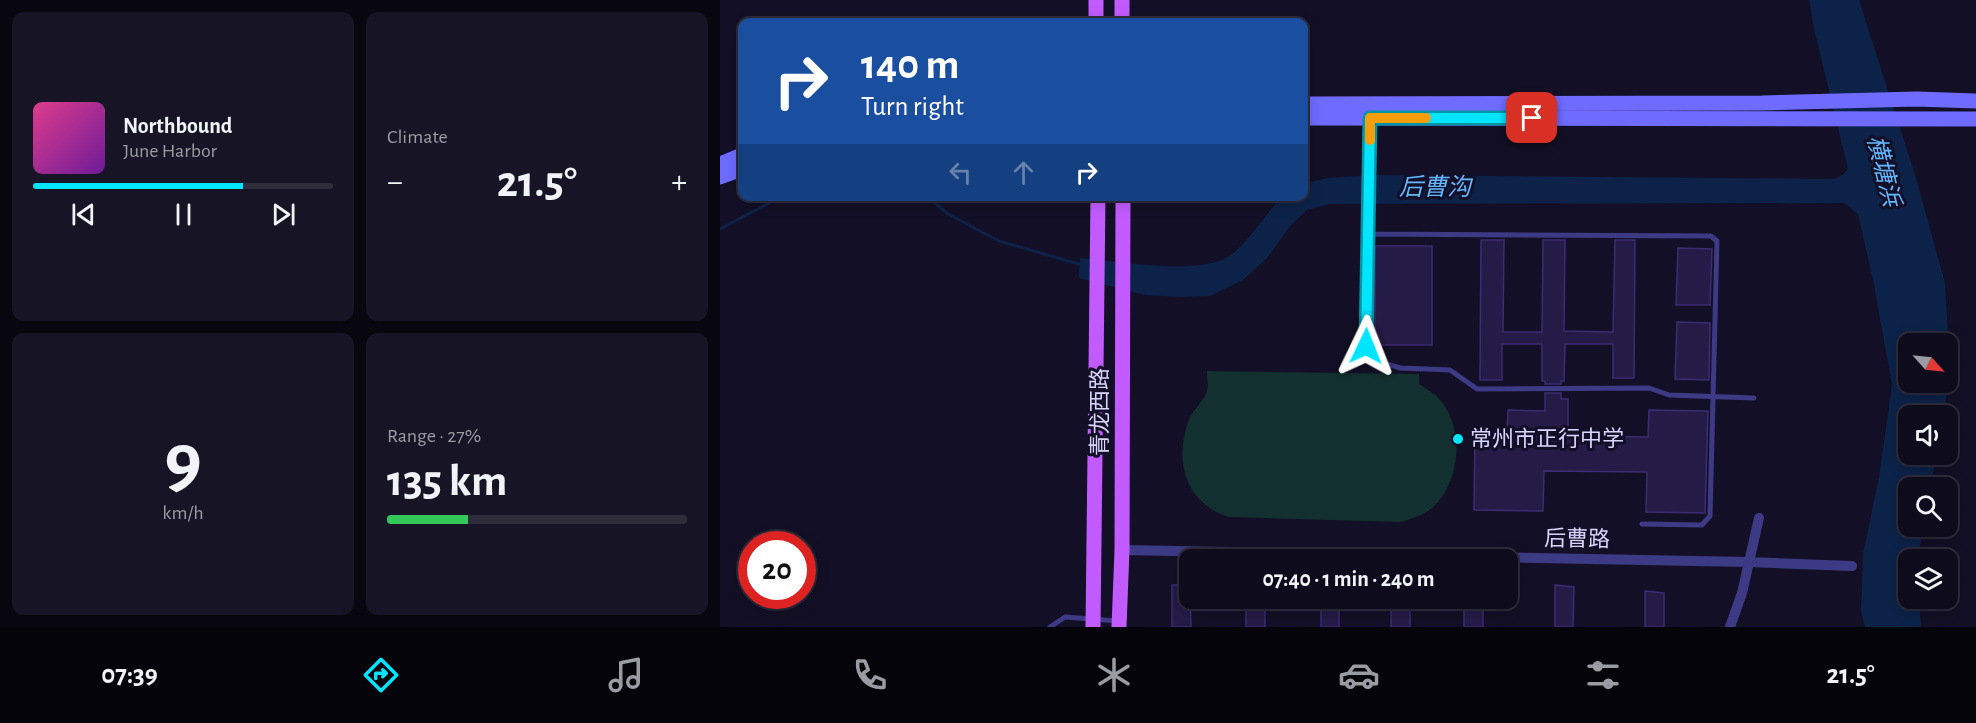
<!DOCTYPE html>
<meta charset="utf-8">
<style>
:root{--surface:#0e0b1c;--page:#171425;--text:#f1f3f6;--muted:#9b9ba3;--line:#2e2b3b;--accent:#00e5ff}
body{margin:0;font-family:"Alegreya Sans","Noto Sans SC",sans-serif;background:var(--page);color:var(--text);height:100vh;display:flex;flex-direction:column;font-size:22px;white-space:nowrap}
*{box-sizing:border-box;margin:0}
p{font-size:20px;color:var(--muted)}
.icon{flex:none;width:33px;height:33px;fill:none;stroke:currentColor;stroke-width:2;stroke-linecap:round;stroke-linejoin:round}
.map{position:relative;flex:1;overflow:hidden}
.drawer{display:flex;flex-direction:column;gap:12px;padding:12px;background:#08060f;width:720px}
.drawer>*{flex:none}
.top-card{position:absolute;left:18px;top:18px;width:570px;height:183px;border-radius:12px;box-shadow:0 3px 15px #0003,0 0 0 2px var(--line);background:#1a4fa0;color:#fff;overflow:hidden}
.needle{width:39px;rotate:117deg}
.tools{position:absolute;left:1178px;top:333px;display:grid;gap:12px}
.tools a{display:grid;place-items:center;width:60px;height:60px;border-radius:12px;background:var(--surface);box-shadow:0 3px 15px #0003,0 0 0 2px var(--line);font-size:30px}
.speed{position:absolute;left:18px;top:531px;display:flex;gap:12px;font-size:30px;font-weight:700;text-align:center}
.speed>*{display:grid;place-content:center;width:78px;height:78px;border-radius:50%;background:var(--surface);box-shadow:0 3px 15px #0003,0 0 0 2px var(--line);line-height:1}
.speed .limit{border:9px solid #d22;background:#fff;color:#111}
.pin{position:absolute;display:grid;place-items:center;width:51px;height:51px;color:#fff;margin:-26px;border-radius:12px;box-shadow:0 3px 9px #0006}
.me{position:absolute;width:66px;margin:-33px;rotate:2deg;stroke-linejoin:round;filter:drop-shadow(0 0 4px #0008)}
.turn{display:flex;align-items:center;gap:21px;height:126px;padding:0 24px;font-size:27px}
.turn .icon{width:78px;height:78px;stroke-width:2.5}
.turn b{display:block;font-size:42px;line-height:51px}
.lanes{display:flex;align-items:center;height:57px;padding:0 24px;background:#0003;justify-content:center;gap:30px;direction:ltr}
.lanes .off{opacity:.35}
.big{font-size:45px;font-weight:600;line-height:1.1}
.drawer .tile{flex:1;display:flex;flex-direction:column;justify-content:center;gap:9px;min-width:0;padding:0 21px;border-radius:12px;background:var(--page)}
.drawer .dial{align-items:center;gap:0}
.dial b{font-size:78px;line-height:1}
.song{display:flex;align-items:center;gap:18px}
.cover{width:72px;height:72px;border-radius:9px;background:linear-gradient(135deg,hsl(330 70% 55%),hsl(280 70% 35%))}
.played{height:6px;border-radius:3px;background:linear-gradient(90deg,var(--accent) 70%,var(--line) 70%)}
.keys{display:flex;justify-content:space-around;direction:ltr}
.heat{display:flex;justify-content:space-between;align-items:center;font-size:33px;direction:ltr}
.charge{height:9px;border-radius:4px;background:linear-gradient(90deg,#34c759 27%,var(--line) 0)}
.drawer .tiles{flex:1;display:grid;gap:12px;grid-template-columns:repeat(2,1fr)}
.trip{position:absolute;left:459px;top:549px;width:339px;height:60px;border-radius:12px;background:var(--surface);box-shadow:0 3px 15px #0003,0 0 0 2px var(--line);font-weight:600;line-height:60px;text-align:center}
.tab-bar{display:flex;height:96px;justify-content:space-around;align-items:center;background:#06040b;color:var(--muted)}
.tab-bar .icon{width:42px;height:42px}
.tab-bar .on{color:var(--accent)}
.tab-bar b{font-size:27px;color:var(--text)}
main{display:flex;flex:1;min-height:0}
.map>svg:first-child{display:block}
</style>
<main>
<section class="drawer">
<div class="tiles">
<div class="tile">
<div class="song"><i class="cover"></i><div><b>Northbound</b><p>June Harbor</p></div></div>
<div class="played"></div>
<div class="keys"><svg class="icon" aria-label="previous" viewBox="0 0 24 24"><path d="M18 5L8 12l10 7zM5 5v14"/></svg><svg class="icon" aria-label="pause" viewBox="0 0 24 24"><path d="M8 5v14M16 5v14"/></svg><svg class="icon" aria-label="next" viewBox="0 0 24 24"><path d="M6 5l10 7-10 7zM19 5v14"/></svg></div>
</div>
<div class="tile"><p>Climate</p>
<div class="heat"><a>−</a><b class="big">21.5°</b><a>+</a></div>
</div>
<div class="tile dial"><b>9</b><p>km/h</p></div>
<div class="tile"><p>Range · 27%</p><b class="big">135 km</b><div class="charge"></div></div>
</div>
</section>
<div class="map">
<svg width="1256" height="627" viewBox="0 0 1256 627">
<rect width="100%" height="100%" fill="#130f26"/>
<path fill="#12302f" d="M487 371 699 374V384C707 389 715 394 721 401 745 430 740 484 712 508 703 515 693 518 682 522L509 517C466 504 454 462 468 422 472 411 481 404 486 394 489 389 487 378 487 371Z"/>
<path fill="#0c2248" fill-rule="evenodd" d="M1089 0H1139L1196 178 1225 283 1230 369 1224 415 1188 416V454L1217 455 1210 487 1188 488V526L1203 527 1198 559 1188 560V598L1199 599 1201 627H1145L1141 611 1143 554 1159 477 1172 385 1153 280 1138 214 1124 203 610 204 587 210 571 225 547 258 523 280 490 296 462 297 424 295 359 278 360 258C399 261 472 275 506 258 526 247 545 213 562 197L584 196V183L609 178 651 175 1115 179 1124 174 1128 169 1094 29ZM1188 344H1227V382H1188Z"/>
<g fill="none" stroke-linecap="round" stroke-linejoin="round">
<path stroke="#0c2248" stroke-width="3" d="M207 196 228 214 279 241 362 265
M0 229 62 196"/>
</g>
<path fill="#241b47" stroke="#3b2d73" stroke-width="1.5" d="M761 240H784L783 332H822L823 240H845L844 331 893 332 895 240H915L914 378H893V344H845L844 381H841V384H825V381H822V344H782V380H760Z
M655 246H712V345H655Z
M958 248 992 249 990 305H956Z
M957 322 990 323 989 380 955 379Z
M825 393H841V399H848V436L928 437 929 410 988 411 985 513 926 512 927 472 824 471 823 511 754 510 755 431 787 432 788 410 825 411Z
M452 585H465V587H470L471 627H452Z
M835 585 854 587 853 627H835Z
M925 591 944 593V627H925Z
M526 598H545V627H526Z
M601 598H619V627H601Z
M671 598H690V627H671Z
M744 598H763V627H744Z"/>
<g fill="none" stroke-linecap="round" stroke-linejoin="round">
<path stroke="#3d3a85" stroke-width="5" d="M650 120 646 346 654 360 680 368 730 370 757 389 929 388 949 395 1034 398
M649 234 991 236 997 241 990 516 982 525 922 524
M330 627 345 617 398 621"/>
<path stroke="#3d3a85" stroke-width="10" d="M402 550 1028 562 1132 566
M1010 627 1022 593 1039 518"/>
<path stroke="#6f6bff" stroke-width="15" d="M584 104 1042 103 1197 99 1256 101
M584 118 1256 119
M0 164 22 155
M0 177 22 169"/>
<path stroke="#c25bff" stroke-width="15" d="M376 0V22
M402 0V22
M373 627 378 196
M399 627 402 550 403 196"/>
</g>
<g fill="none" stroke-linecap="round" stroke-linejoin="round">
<defs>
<path id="route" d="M646 346 650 118H812"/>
</defs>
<use href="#route" stroke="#0095a6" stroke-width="15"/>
<use href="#route" stroke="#00e5ff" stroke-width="10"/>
<path stroke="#f59e0b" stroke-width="10" d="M650 140V118H706"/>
</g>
<circle fill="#00e5ff" stroke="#130f26" stroke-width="2" cx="738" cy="439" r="6"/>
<g text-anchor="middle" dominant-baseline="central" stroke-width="6" stroke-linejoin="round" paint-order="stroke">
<g font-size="22" fill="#d9d4ff" stroke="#130f26">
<text transform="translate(380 412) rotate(-90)">青龙西路</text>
<text transform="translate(857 539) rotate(1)">后曹路</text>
</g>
<g font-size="22" fill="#d9d4ff" stroke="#130f26" text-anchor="start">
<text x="750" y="439">常州市正行中学</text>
</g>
<g font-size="24" font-style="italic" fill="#62b6ff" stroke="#130f26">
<text transform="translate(1163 171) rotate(76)">横塘浜</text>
<text x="715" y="188">后曹沟</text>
</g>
</g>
</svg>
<div class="tools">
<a><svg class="needle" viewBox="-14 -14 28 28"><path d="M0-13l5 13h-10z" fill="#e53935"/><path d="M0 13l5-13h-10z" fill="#9b9ba3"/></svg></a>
<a><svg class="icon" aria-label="sound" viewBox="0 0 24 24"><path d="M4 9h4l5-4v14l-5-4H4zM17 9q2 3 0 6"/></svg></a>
<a><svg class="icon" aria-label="search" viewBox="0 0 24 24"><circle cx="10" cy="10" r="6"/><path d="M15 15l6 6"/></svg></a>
<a><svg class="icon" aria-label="layers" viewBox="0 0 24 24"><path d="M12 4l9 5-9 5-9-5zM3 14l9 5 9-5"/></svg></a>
</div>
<div class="speed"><div class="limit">20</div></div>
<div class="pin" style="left:812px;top:118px;background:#d93025"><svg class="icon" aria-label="arrive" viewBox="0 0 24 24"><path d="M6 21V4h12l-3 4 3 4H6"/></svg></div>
<svg class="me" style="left:646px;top:346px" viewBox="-20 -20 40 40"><path d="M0-17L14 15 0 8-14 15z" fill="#00e5ff" stroke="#fff" stroke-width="4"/></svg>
<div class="trip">07:40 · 1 min · 240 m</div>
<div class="top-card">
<div class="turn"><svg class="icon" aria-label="right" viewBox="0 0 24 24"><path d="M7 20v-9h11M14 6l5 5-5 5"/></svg><div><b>140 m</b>Turn right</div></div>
<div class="lanes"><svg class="icon off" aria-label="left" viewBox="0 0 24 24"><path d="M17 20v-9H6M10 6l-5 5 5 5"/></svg><svg class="icon off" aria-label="ahead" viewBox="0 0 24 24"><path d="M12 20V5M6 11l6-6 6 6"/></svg><svg class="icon" aria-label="right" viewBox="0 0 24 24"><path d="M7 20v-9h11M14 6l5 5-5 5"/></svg></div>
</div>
</div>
</main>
<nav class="tab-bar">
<b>07:39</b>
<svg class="icon on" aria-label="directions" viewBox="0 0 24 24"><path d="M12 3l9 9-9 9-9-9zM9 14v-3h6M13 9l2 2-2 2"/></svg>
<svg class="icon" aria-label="music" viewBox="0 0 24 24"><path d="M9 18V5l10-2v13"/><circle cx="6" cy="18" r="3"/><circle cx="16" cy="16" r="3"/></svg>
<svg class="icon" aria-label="phone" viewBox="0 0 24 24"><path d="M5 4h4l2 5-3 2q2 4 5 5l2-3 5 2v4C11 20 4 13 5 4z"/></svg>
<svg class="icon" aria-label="climate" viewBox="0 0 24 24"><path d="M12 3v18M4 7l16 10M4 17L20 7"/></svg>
<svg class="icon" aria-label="car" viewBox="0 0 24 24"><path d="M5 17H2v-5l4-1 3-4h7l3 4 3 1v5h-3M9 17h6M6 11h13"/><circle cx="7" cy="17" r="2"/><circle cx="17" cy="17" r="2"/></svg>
<svg class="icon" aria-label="filters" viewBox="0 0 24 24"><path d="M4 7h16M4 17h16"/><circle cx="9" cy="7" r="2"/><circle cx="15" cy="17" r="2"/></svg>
<b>21.5°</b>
</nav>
